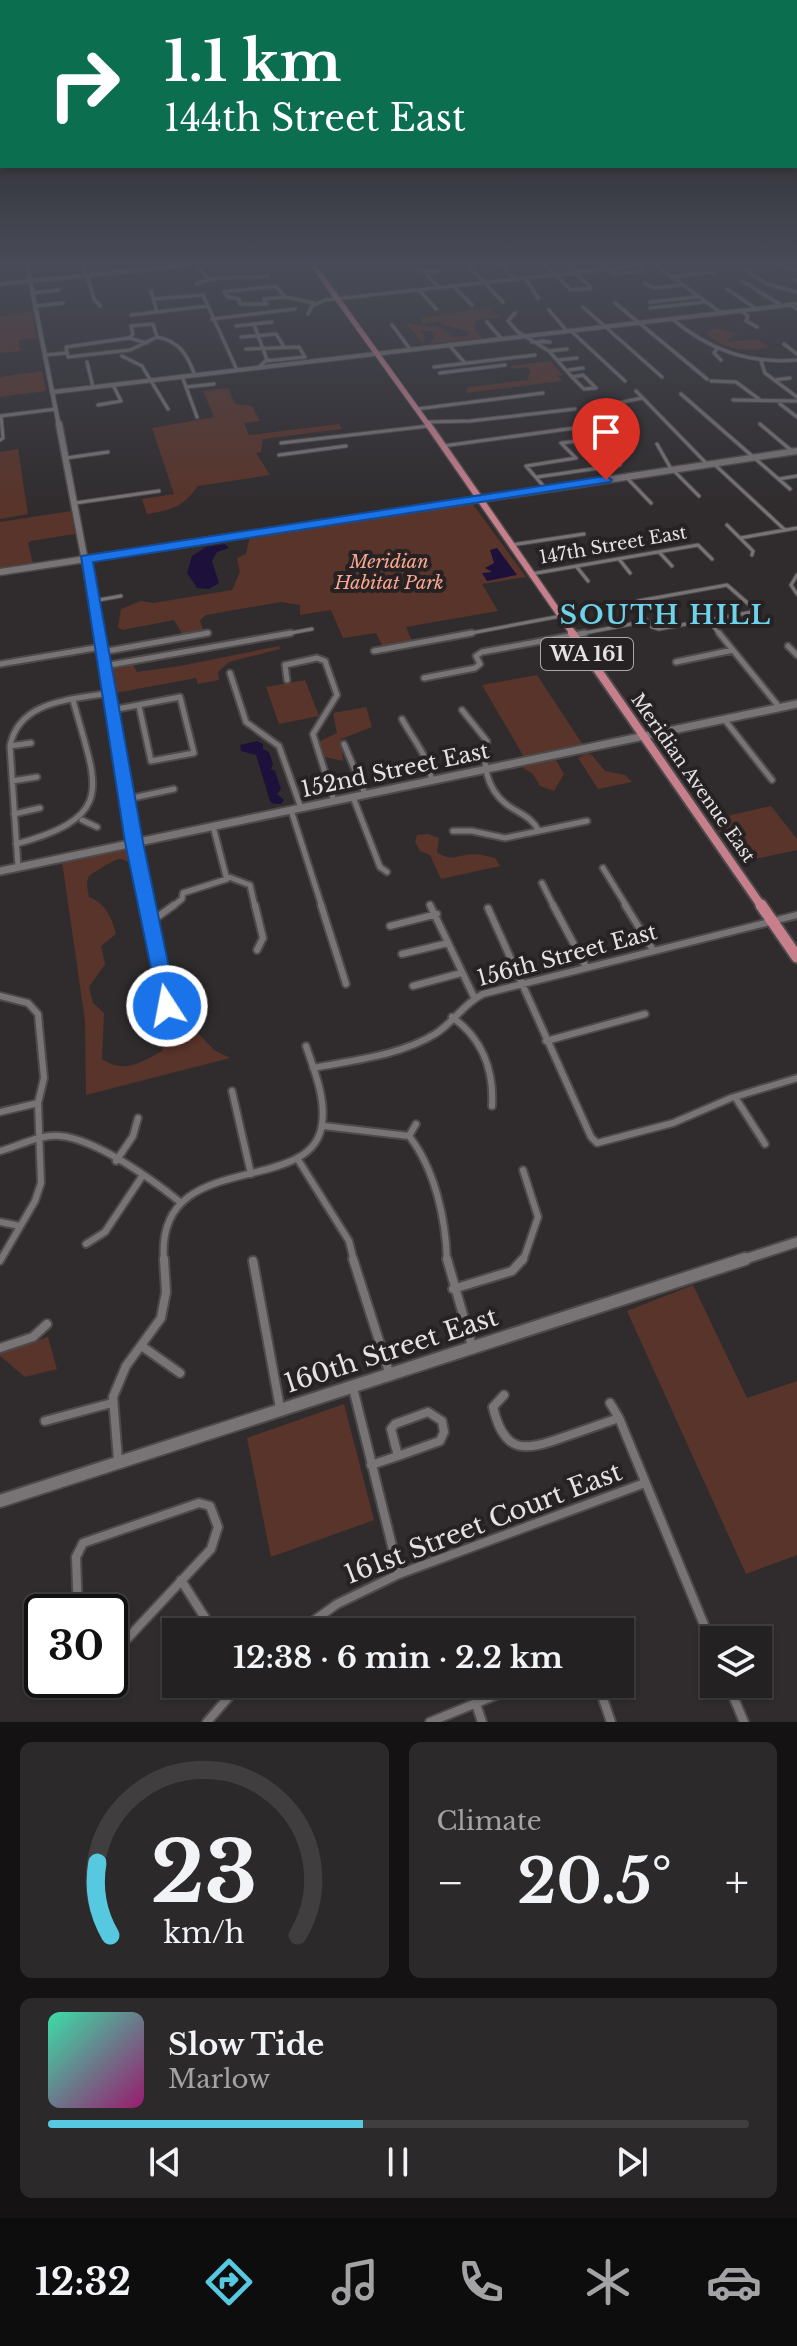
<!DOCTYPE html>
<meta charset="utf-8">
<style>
:root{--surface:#242122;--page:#2c292a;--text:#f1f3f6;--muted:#a3a3a5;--line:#413e40;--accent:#56c9e1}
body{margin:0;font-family:"Libre Baskerville",serif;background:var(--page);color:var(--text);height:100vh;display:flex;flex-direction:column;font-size:30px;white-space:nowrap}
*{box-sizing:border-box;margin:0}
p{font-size:26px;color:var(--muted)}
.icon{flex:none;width:44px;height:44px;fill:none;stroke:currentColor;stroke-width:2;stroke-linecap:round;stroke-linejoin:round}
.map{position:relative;height:1722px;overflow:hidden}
.drawer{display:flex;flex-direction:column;gap:20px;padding:20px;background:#141213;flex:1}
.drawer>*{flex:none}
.guide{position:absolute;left:0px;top:0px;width:798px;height:168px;box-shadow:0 2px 6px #0004,0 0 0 2px var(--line);background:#0b6e4f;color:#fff;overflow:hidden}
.tools{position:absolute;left:700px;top:1626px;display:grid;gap:16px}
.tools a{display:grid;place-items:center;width:72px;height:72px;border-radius:0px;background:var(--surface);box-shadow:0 2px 6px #0004,0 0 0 2px var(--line);font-size:40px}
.speed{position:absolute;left:24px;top:1594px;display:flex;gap:16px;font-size:40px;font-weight:700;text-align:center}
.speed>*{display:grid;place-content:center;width:104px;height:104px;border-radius:50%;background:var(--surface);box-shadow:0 2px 6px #0004,0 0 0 2px var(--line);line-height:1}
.speed .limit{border:4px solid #111;border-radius:12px;background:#fff;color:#111}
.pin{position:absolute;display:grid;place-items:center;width:68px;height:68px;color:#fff;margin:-82px -34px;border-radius:50% 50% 50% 0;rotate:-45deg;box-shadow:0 0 8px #0007}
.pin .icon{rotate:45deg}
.me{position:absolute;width:88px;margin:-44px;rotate:349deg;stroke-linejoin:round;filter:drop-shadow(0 0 6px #0008)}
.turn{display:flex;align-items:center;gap:28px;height:168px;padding:0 32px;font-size:36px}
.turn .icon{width:104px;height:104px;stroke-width:2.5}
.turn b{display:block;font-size:56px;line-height:68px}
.big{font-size:60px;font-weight:700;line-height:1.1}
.drawer .card{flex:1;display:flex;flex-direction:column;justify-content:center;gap:12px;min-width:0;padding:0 28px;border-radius:12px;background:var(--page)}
.drawer .dial{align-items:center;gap:0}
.dial svg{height:208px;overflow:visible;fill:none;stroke:var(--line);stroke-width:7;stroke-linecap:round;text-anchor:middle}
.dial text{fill:var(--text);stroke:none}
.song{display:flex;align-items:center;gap:24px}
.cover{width:96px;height:96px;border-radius:12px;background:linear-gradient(135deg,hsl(160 70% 55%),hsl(320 70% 35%))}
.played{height:8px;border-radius:4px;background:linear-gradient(90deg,var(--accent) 45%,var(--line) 45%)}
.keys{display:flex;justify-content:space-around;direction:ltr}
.heat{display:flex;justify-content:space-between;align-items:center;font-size:44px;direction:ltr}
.drawer .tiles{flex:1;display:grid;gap:20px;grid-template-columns:1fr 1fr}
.card:last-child{grid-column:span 2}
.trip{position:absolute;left:162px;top:1618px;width:472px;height:80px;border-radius:0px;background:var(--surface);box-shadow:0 2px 6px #0004,0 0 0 2px var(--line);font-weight:700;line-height:80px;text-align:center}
.dock{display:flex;height:128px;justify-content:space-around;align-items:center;background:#0e0d0e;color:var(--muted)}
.dock .icon{width:56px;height:56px}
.dock .current{color:var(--accent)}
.dock b{font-size:36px;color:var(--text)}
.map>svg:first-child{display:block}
</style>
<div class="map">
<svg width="797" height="1722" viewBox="0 0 797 1722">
<rect width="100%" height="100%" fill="#302c2e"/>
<path fill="#59342a" d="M475 309H490L500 318H484L474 322 476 331 482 338 429 344 435 337 431 331H421L425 337 423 344 406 323 441 328 453 337 468 336 469 332 441 324 442 321 423 324 421 318Z
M32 311 35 332 28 334 36 333 37 338 18 340 20 351 0 353V316Z
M716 328 737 334 727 339 729 342 757 339 770 348C743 352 726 350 705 333Z
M550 361 563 375 558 376 562 381 466 393 468 387 528 380 530 371 527 367 513 369 510 366Z
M42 371 46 391 0 397V377Z
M228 388 235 404 252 406 260 421 244 423 249 435 339 424 342 429 263 439 261 452 256 453 270 475 198 486C183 507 172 510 147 514L142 499 174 494 152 428 214 417 203 391Z
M18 449 28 514 0 519V452Z
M472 503 526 577 482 584 498 611 406 627 412 641 383 647 376 633 343 638 331 610 300 615V605L281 602 206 615 200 620 203 630 183 635 174 620 122 630 118 627 121 609 141 601 153 603 232 590 240 572 237 558 246 554 250 536Z
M71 511 75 534 31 541 28 543 33 564 0 569V522Z
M279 646 280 649 229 662 218 672 219 680 198 684 196 678 115 693 110 668 132 663 137 672 180 666Z
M537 675 583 745 524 757 482 685Z
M305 680 319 716 279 724 266 687Z
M366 707 372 727 341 739 343 761 325 757 318 742 337 733 333 713Z
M587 753 592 755 605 771 625 775 632 782 598 789 578 758Z
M556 760 564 774 554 791 540 786 533 774 522 767Z
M771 806 797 839V850L741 862 710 820Z
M428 834 439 838 437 852C451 863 459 854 475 854 481 854 489 857 495 858L500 866 441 879 430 855 420 851 415 842 417 835Z
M132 847 137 867C117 856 121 857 103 867 86 877 85 876 89 897 106 904 111 916 116 934L101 946 105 964 89 987 93 1003 104 1013 102 1059C124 1074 140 1063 162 1051L168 1030 196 1031 214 1050 230 1058 86 1095 85 1021 62 861Z
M693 1285 747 1398 797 1381V1555L746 1574 627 1311Z
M48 1337 57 1369 25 1377 0 1356V1353Z
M344 1404 374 1520 271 1557 247 1438Z"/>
<path fill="#1d113c" d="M225 544 229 548 217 552 212 561 219 583 209 589 197 588 187 573 192 556 206 547Z
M497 548 517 575 487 581 482 573 492 572 485 568 494 563 490 550Z
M257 741 263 744V749L269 752 273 764 271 769 275 771 281 789 277 794 284 800 281 804H273L270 801 256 755 241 751 240 745Z"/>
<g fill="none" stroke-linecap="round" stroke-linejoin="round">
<defs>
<path id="street-far3" d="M82 265 86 276
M196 265 207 277
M467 265 503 302
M501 265 516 280
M545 265 571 290 591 288
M568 265 591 288
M602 265 613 274 643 271
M656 265 720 312
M738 265 767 284 797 292
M779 265 797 270
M415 269 424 271 438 287
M426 272 439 271
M87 275 94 299 100 306
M671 277 716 272
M526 279 538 298
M794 280 797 281
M742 281 781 305
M644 283 654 288 681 285
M196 284C214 275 247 278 268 276
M454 287 472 305
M727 289 755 308
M151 291 157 312
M420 291 436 309
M224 292 228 297 239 299 240 304H267L264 299 285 297 314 303
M224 292 276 286 284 296
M33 293 59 290
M153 299 203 295 237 370
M650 302 697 297
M615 303 707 379
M789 304 797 309
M35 306 63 303
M583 307 662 377
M650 308 705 302
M549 310 566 330
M741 311 748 316 746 321 757 327
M515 313 508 321 518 332 549 351 572 377
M308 314 312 306 325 300 644 265
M131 315 207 306
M671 318C709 350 748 364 797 360
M212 319 295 309
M487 322 501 338
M254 324 267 360 259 367
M392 325 410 349
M236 326 272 322
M570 330 625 381
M241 337 276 334 283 345
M129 338 66 347 68 357 130 350 157 337
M532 342H550L541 341
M147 343 129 338 133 334 131 326 153 324 157 337C180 341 187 355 195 375
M784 344 797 354
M449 345 465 363
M246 349 299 347 305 357 265 361
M716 350 714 353 721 360
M550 351 567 349
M45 355 67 353
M122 356 142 366 168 409
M559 360 577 358
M761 361 765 373 797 397
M87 362 93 387
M434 367 535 355
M569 370 583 368
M440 373 505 365
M583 375 596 388 584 389 572 377Z
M182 376 197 417
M775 380 790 378
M711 381 736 382 759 399
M186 387 214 384
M636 391 707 464
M681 394 790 489
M733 400 797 401
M780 404 797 417
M98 405 121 401 113 385
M417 409 543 393
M0 416 56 409
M426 422 470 421 575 409
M760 424 792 451
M631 429 608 405 642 398
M600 438 612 452H603L595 439Z
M0 440 3 438 1 416
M281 443 429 426
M657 444 670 467 699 496
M443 446 604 424 620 418
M279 455 346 446
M66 458 108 452
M714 464 785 530
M537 477 620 465
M626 477 651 503
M779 479 797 476
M546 489 526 466 576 458 561 443 595 439
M75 503 159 491
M727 525 753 551 752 555
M740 538 797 528
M511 545 584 534
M659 552 672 566
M619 559 630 573
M576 566 588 581
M531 574 698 545 712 559
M797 575 791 585 797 594
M727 585 752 607V612L659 629 652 627 635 605 638 601Z
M93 601 121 596
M709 621 720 635
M198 635 208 633
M280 635 312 629
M461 635 561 616
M574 635 647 621"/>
<path id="street-far2" d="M719 633 780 708
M788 646 797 655
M374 651 472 633
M102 652 208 633
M676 662 733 650
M0 664 101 647
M104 666 291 633
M230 673 246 722 279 746 301 808
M424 678 475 668 480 664 476 656 482 652 585 633
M287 680 285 665 317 658 325 661 337 695 313 734 334 801
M112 710 180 697 194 753 151 761 139 706
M462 710 487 741C482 763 486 788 506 804 519 814 530 815 539 831
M402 719C415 743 427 753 432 781
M724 719 772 780
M344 744 365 794
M10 746 31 743
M12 781 37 777
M353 797 380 867 387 872
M128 799 174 789
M291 810 322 907
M14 814 40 808
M82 820 97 827
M213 826 226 876 250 885 255 907
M453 831H472L505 838 587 821
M135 843 147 907
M16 844C119 816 96 786 73 700
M18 867 10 746C19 700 71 700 109 693
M603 868 627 907
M542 883 554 907
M172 907 182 899 183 893 227 879"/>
<path id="street-far1" d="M147 905 167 1006
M255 905 263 938 257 950
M321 905 346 984
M430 905 474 997
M553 905 586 967
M625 905 653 950
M488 908 591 1137 597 1143 673 1123 731 1098 797 1078
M152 921 174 905
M390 926 437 914
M402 954 448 943
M413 986 461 973
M0 996 28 1003 38 1014 44 1078 38 1103 41 1183 35 1201 0 1261
M452 1017C482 1038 494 1070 492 1106
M546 1041 645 1014
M313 1068C353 1060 399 1056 435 1034 453 1023 463 1004 483 994L797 915
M232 1091 251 1174
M735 1097 765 1144
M0 1112 38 1103
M324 1126 409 1136
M409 1136C435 1169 446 1220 447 1261
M409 1136 416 1124
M0 1151C19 1146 40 1134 60 1136 96 1139 153 1180 180 1202
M297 1158 349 1241 354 1261
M116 1161 133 1136 138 1118
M0 1222 20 1226
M86 1244 105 1232 143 1175
M164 1261C154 1145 313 1199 322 1124 326 1098 314 1070 306 1046
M523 1261 538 1217 523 1170"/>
<path id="street" d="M353 1259 389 1372
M447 1259 472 1346
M253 1261 280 1408
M453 1289 512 1271 523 1259
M143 1347 180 1373
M0 1348 33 1337 47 1324
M353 1388 399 1574
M504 1395 493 1407C504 1455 525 1451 564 1437 582 1431 601 1424 619 1418
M610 1403 619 1418 714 1649
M428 1412 442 1421 444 1432 440 1441 398 1456 391 1429 395 1424Z
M45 1421 112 1403
M118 1460 113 1397 126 1366 161 1318 166 1292 164 1259
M371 1465 398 1456
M181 1580 214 1632
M78 1612 76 1557 83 1543 199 1503 210 1506 218 1527 211 1549 110 1657
M298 1632 337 1604 399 1574 645 1483
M598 1684 611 1722
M728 1684 744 1722
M476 1704 482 1722
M207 1722 240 1684
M430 1722 523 1684"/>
<path id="secondary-far4" d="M27 265 59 426
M0 284 191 265
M53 392 797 304"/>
<path id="secondary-far3" d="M59 424 99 635
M0 572 797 451"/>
<path id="secondary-far2" d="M99 633 134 842
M0 871 797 704"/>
<path id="secondary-far1" d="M739 1261 797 1242"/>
<path id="secondary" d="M0 1501 745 1259"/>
<path id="primary-far3" d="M313 265 429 426"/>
<path id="primary-far2" d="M428 424 574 635"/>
<path id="primary-far1" d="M572 633 762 907"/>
<path id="primary" d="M761 905 797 957"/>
</defs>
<use href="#street-far3" stroke="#4d4a4c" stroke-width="5"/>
<use href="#street-far2" stroke="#4d4a4c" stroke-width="9"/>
<use href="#street-far1" stroke="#4d4a4c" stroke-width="10"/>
<use href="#street" stroke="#4d4a4c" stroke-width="12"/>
<use href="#secondary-far4" stroke="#4d4a4c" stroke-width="6"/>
<use href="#secondary-far3" stroke="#4d4a4c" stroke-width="9"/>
<use href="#secondary-far2" stroke="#4d4a4c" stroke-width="11"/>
<use href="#secondary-far1" stroke="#4d4a4c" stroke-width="13"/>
<use href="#secondary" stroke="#4d4a4c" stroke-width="16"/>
<use href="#primary-far3" stroke="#4d4a4c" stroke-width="7"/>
<use href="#primary-far2" stroke="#4d4a4c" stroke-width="9"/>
<use href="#primary-far1" stroke="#4d4a4c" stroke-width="12"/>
<use href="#primary" stroke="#4d4a4c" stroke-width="15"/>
<use href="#street-far3" stroke="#787375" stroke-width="3"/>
<use href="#street-far2" stroke="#787375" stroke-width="5"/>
<use href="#street-far1" stroke="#787375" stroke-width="6"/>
<use href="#street" stroke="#787375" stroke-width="8"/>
<use href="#secondary-far4" stroke="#787375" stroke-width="4"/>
<use href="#secondary-far3" stroke="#787375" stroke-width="6"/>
<use href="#secondary-far2" stroke="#787375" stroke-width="7"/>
<use href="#secondary-far1" stroke="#787375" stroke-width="9"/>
<use href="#secondary" stroke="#787375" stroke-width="12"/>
<use href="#primary-far3" stroke="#c87f8c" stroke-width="5"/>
<use href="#primary-far2" stroke="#c87f8c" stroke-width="6"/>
<use href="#primary-far1" stroke="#c87f8c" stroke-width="8"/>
<use href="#primary" stroke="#c87f8c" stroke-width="11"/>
</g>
<linearGradient id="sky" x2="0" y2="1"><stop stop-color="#1a1819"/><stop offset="0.52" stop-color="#484b57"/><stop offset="1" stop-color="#484b57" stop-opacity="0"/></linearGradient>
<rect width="797" height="506" fill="url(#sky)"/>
<path fill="#1a73e8" stroke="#114b97" stroke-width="2" d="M606 476 612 480 610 482 93 562 143 842 177 1006 174 1012 167 1015 160 1012 125 842 81 556Z"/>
<g text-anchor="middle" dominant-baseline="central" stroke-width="8" stroke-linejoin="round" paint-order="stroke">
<g font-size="18" fill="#e5e2e4" stroke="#262224">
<text transform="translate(613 545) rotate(-10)">147th Street East</text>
<text transform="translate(693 778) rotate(55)">Meridian Avenue East</text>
</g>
<g font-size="18" font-style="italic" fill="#fda68f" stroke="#262224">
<text x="389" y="562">Meridian<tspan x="389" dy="21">Habitat Park</tspan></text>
</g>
<rect fill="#262224" stroke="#aca8aa" stroke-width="2" x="541" y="638" width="92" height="32" rx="6"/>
<g font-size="20" font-weight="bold" fill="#e5e2e4">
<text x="587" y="654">WA 161</text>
</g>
<g font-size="22" fill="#e5e2e4" stroke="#262224">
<text transform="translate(395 770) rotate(-12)">152nd Street East</text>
<text transform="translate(567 955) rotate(-15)">156th Street East</text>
</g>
<g font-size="26" font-weight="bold" letter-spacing="2" fill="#6dd3ea" stroke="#262224">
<text x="666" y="615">SOUTH HILL</text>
</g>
<g font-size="26" fill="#e5e2e4" stroke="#262224">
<text transform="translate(391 1350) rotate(-18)">160th Street East</text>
<text transform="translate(483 1523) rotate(-21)">161st Street Court East</text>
</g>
</g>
</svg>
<div class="tools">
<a><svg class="icon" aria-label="layers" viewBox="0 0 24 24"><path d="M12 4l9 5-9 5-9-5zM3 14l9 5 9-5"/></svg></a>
</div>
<div class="speed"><div class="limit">30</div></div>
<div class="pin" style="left:606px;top:480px;background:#d93025"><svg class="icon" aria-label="arrive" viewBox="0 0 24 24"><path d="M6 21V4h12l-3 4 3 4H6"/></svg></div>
<svg class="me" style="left:167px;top:1006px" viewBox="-20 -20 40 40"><circle r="17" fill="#1a73e8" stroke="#fff" stroke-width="3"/><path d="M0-11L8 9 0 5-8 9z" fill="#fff"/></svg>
<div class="trip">12:38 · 6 min · 2.2 km</div>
<div class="guide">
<div class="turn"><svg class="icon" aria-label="right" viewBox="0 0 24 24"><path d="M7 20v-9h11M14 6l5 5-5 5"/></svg><div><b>1.1 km</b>144th Street East</div></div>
</div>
</div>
<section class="drawer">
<div class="tiles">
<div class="card dial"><svg viewBox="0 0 100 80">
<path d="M14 69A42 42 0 1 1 86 69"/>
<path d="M14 69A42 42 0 0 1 9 41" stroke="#56c9e1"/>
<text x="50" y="56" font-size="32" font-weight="700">23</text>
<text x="50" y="72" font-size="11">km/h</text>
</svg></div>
<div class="card"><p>Climate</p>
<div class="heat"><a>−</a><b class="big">20.5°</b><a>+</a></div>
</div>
<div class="card">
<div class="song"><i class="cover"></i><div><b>Slow Tide</b><p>Marlow</p></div></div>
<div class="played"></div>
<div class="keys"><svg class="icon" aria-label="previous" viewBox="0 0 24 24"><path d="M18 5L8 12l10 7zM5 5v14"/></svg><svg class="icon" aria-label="pause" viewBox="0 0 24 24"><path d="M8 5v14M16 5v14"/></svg><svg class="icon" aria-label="next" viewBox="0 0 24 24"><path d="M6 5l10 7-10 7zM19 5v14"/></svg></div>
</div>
</div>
</section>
<nav class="dock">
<b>12:32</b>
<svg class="icon current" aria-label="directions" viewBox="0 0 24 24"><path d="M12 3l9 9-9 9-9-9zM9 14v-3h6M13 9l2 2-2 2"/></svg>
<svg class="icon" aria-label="music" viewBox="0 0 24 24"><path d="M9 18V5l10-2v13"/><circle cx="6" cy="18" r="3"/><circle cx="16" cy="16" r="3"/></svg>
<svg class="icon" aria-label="phone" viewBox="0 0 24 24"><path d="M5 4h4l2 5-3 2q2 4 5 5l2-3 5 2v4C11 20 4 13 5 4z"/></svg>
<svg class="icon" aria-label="climate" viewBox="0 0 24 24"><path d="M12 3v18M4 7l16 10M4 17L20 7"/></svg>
<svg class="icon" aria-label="car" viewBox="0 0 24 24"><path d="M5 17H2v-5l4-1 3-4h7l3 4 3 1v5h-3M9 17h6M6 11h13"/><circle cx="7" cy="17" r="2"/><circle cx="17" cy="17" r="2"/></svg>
</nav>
